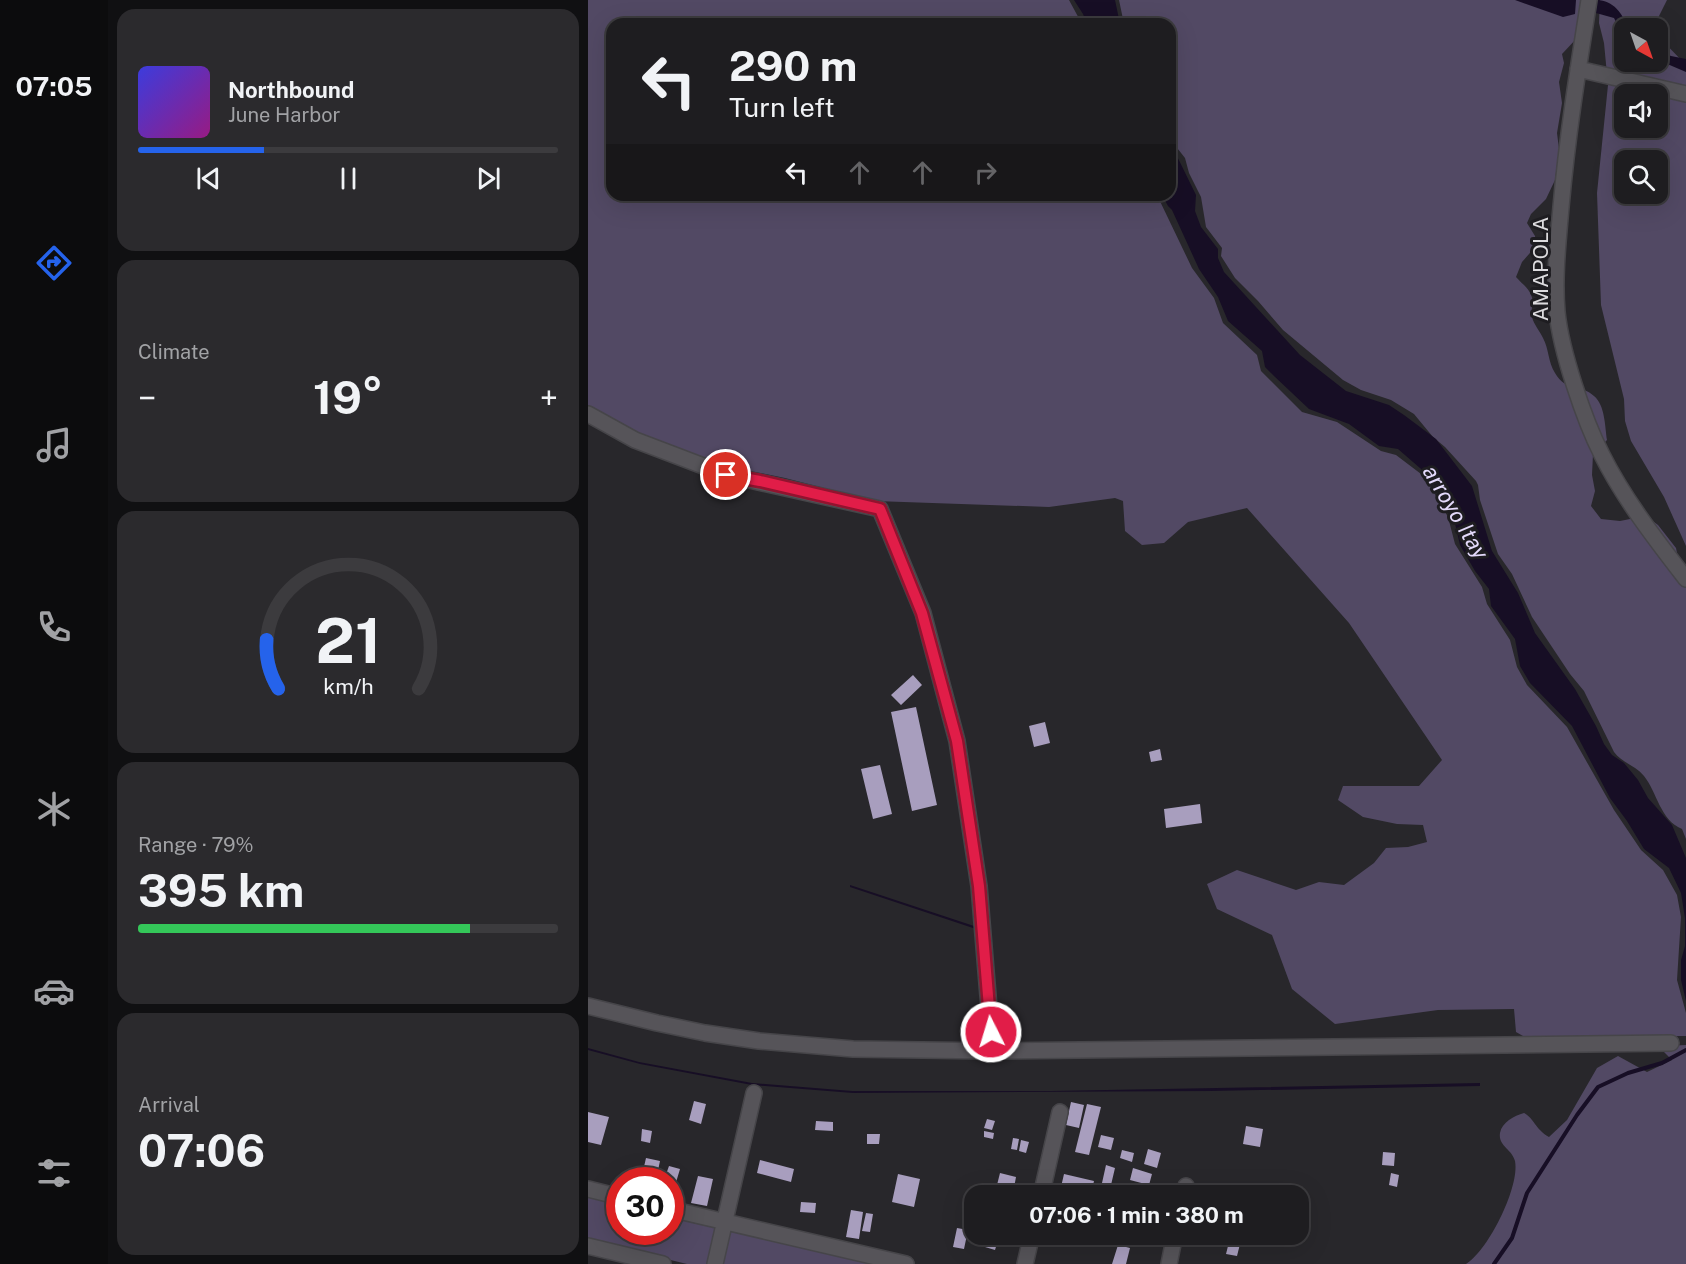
<!DOCTYPE html>
<meta charset="utf-8">
<style>
:root{--surface:#1e1d20;--page:#2b2a2d;--text:#f1f3f6;--muted:#a1a2a5;--line:#3c3b3e;--accent:#2563eb}
body{margin:0;font-family:"Public Sans",sans-serif;background:var(--page);color:var(--text);height:100vh;display:flex;flex-direction:column;font-size:22px;white-space:nowrap}
*{box-sizing:border-box;margin:0}
p{font-size:20px;color:var(--muted)}
.icon{flex:none;width:33px;height:33px;fill:none;stroke:currentColor;stroke-width:2;stroke-linecap:round;stroke-linejoin:round}
.map{position:relative;flex:1;overflow:hidden}
.details{display:flex;flex-direction:column;gap:9px;padding:9px;background:#101012;width:480px}
.details>*{flex:none}
.guide{position:absolute;left:18px;top:18px;width:570px;height:183px;border-radius:18px;box-shadow:0 6px 24px #0002,0 0 0 2px var(--line);background:#1e1d20;color:var(--text);overflow:hidden}
.needle{width:39px;rotate:140deg}
.fabs{position:absolute;left:1026px;top:18px;display:grid;gap:12px}
.fabs a{display:grid;place-items:center;width:54px;height:54px;border-radius:12px;background:var(--surface);box-shadow:0 6px 24px #0002,0 0 0 2px var(--line);font-size:30px}
.speed{position:absolute;left:18px;top:1167px;display:flex;gap:12px;font-size:30px;font-weight:700;text-align:center}
.speed>*{display:grid;place-content:center;width:78px;height:78px;border-radius:50%;background:var(--surface);box-shadow:0 6px 24px #0002,0 0 0 2px var(--line);line-height:1}
.speed .limit{border:9px solid #d22;background:#fff;color:#111}
.pin{position:absolute;display:grid;place-items:center;width:51px;height:51px;color:#fff;margin:-26px;border:3px solid #fff;border-radius:50%;box-shadow:0 2px 6px #0007}
.me{position:absolute;width:66px;margin:-33px;rotate:355deg;stroke-linejoin:round;filter:drop-shadow(0 0 4px #0008)}
.turn{display:flex;align-items:center;gap:21px;height:126px;padding:0 24px;font-size:27px}
.turn .icon{width:78px;height:78px;stroke-width:2.5}
.turn b{display:block;font-size:42px;line-height:51px}
.lanes{display:flex;align-items:center;height:57px;padding:0 24px;background:#0003;justify-content:center;gap:30px;direction:ltr}
.lanes .off{opacity:.35}
.big{font-size:45px;font-weight:700;line-height:1.1}
.details .widget{flex:1;display:flex;flex-direction:column;justify-content:center;gap:9px;min-width:0;padding:0 21px;border-radius:18px;background:var(--page)}
.details .dial{align-items:center;gap:0}
.dial svg{height:156px;overflow:visible;fill:none;stroke:var(--line);stroke-width:7;stroke-linecap:round;text-anchor:middle}
.dial text{fill:var(--text);stroke:none}
.song{display:flex;align-items:center;gap:18px}
.cover{width:72px;height:72px;border-radius:9px;background:linear-gradient(135deg,hsl(240 70% 55%),hsl(310 70% 35%))}
.played{height:6px;border-radius:3px;background:linear-gradient(90deg,var(--accent) 30%,var(--line) 30%)}
.keys{display:flex;justify-content:space-around;direction:ltr}
.heat{display:flex;justify-content:space-between;align-items:center;font-size:33px;direction:ltr}
.charge{height:9px;border-radius:4px;background:linear-gradient(90deg,#34c759 79%,var(--line) 0)}
.trip{position:absolute;left:376px;top:1185px;width:345px;height:60px;border-radius:18px;background:var(--surface);box-shadow:0 6px 24px #0002,0 0 0 2px var(--line);font-weight:700;line-height:60px;text-align:center}
main{display:flex;flex:1;min-height:0}
.menu{display:flex;flex-direction:column;width:108px;justify-content:space-around;align-items:center;background:#0c0c0d;color:var(--muted)}
.menu .icon{width:42px;height:42px}
.menu .active{color:var(--accent)}
.menu b{font-size:27px;color:var(--text)}
.map>svg:first-child{display:block}
</style>
<main>
<nav class="menu">
<b>07:05</b>
<svg class="icon active" aria-label="directions" viewBox="0 0 24 24"><path d="M12 3l9 9-9 9-9-9zM9 14v-3h6M13 9l2 2-2 2"/></svg>
<svg class="icon" aria-label="music" viewBox="0 0 24 24"><path d="M9 18V5l10-2v13"/><circle cx="6" cy="18" r="3"/><circle cx="16" cy="16" r="3"/></svg>
<svg class="icon" aria-label="phone" viewBox="0 0 24 24"><path d="M5 4h4l2 5-3 2q2 4 5 5l2-3 5 2v4C11 20 4 13 5 4z"/></svg>
<svg class="icon" aria-label="climate" viewBox="0 0 24 24"><path d="M12 3v18M4 7l16 10M4 17L20 7"/></svg>
<svg class="icon" aria-label="car" viewBox="0 0 24 24"><path d="M5 17H2v-5l4-1 3-4h7l3 4 3 1v5h-3M9 17h6M6 11h13"/><circle cx="7" cy="17" r="2"/><circle cx="17" cy="17" r="2"/></svg>
<svg class="icon" aria-label="filters" viewBox="0 0 24 24"><path d="M4 7h16M4 17h16"/><circle cx="9" cy="7" r="2"/><circle cx="15" cy="17" r="2"/></svg>
</nav>
<section class="details">
<div class="widget">
<div class="song"><i class="cover"></i><div><b>Northbound</b><p>June Harbor</p></div></div>
<div class="played"></div>
<div class="keys"><svg class="icon" aria-label="previous" viewBox="0 0 24 24"><path d="M18 5L8 12l10 7zM5 5v14"/></svg><svg class="icon" aria-label="pause" viewBox="0 0 24 24"><path d="M8 5v14M16 5v14"/></svg><svg class="icon" aria-label="next" viewBox="0 0 24 24"><path d="M6 5l10 7-10 7zM19 5v14"/></svg></div>
</div>
<div class="widget"><p>Climate</p>
<div class="heat"><a>−</a><b class="big">19°</b><a>+</a></div>
</div>
<div class="widget dial"><svg viewBox="0 0 100 80">
<path d="M14 69A42 42 0 1 1 86 69"/>
<path d="M14 69A42 42 0 0 1 8 44" stroke="#2563eb"/>
<text x="50" y="56" font-size="32" font-weight="700">21</text>
<text x="50" y="72" font-size="11">km/h</text>
</svg></div>
<div class="widget"><p>Range · 79%</p><b class="big">395 km</b><div class="charge"></div></div>
<div class="widget"><p>Arrival</p><b class="big">07:06</b></div>
</section>
<div class="map">
<svg width="1098" height="1264" viewBox="0 0 1098 1264">
<rect width="100%" height="100%" fill="#28272b"/>
<path fill="#524964" fill-rule="evenodd" d="M0 0H481L494 24H24V195H569L604 268 626 298 635 323 669 355 673 371 714 412 749 422 793 451 808 455 837 477 860 517 867 544 894 587 899 604 922 640 929 667 939 685 979 727 1026 810 1053 850 1075 870 1089 895 1093 917 1089 980 1098 1013V1036H935L928 1032 926 1009 850 1010 747 1024 704 989 684 935 629 909 619 884 649 870 708 890 731 882 756 885 786 863 798 848 820 847 839 842 835 825 809 824 775 817 750 800 755 786H831L854 760 761 623 659 508 600 522 576 543 554 545 537 531 535 501 527 498 461 507 287 501 197 478 138 466 83 447 50 433 0 405Z
M531 0H998L989 38 974 54 976 63 971 82 974 103 969 133 971 149 967 180 958 199 943 214 939 223 947 236 948 246 934 262 928 277C934 284 940 287 943 295 947 303 942 309 944 317 946 325 952 331 955 338 961 349 960 362 967 373 978 392 993 384 1006 396 1017 405 1017 426 1019 440L1005 454 1004 475 1007 491 1003 506 1013 519 1032 521 1052 517 1062 519 1070 525 1088 548 1094 578 1098 586V839L1094 829C1072 820 1069 792 1056 776 1047 765 1034 763 1026 752L996 691 982 674 944 617 924 574 910 554 892 500 890 485 888 481 857 447 845 437 826 414 803 400 773 390 755 380 695 330 670 301 647 278 633 256 634 248 618 227 613 197 601 173 597 158 582 139V24H536Z
M1012 0H1079L1065 28H1036V62H1070V36L1098 65V546L1076 497 1043 441 1037 421 1036 399 1013 305 1009 193 1020 85 1016 43 1011 23ZM1036 94H1070V128H1036ZM1036 160H1070V194H1036Z
M1098 1045V1264H878C900 1251 932 1187 927 1161 924 1149 910 1146 912 1133 914 1122 926 1116 936 1113 946 1118 947 1129 961 1137L979 1120 1009 1068 1030 1056 1059 1072 1084 1060 1076 1052 1070 1049 1077 1046Z
M0 1196 31 1203 32 1232H82L83 1215 127 1227 120 1264H99L0 1240Z
M142 1230 293 1264H133Z"/>
<path fill="#170e25" d="M486 0H527L532 24H499L495 14Z
M927 0H988L987 14 975 17Z
M1009 0C1025 0 1035 14 1040 28H1036V38L1026 18 1008 13Z
M1070 50 1083 56 1098 59V72L1070 60Z
M582 142 608 195 607 211 613 227 630 249V258L636 272 712 355 758 391 801 405 816 415 848 439 884 486 904 551 930 593 947 633 987 689 1008 726 1016 744 1024 755 1036 763 1050 780 1060 798 1084 825 1098 858V1001L1093 980V960L1097 946V918L1093 893 1081 868 1056 849 1039 821 1022 798 984 726 942 683 932 666 927 639 903 606 901 589 887 571 872 545 865 515 840 475 810 449 791 446 761 424 721 409 686 376 677 367 674 351 640 321 630 297 611 269 584 210 580 206 574 195H582Z
M262 885 389 927 388 929 262 887Z
M0 1048 51 1062 164 1083 264 1091H463L892 1083V1086L623 1091 265 1093 164 1085 52 1064 0 1050Z"/>
<g fill="none" stroke-linecap="round" stroke-linejoin="round">
<path stroke="#170e25" stroke-width="4" d="M906 1264 924 1238 939 1193 989 1115 1010 1087 1040 1073 1074 1063 1098 1050"/>
</g>
<path fill="#a89ebe" d="M325 675 334 685 313 705 303 695Z
M328 707 349 805 324 811 303 712Z
M457 722 462 743 446 747 441 726Z
M572 749 574 760 563 762 561 752Z
M292 765 304 814 285 819 273 769Z
M612 804 614 823 578 828 576 809Z
M106 1101 118 1104 113 1124 101 1120Z
M483 1102 496 1105 491 1128 478 1125Z
M499 1104 513 1107 501 1155 487 1152Z
M0 1112 21 1117 13 1145 0 1142Z
M399 1119 407 1121 404 1130 396 1128Z
M228 1121 245 1122V1131L227 1130Z
M658 1126 675 1129 672 1147 655 1144Z
M54 1129 64 1131 62 1143 53 1141Z
M396 1131 406 1133 405 1139 396 1137Z
M279 1134H292L291 1144H279Z
M513 1135 526 1138 523 1150 510 1147Z
M425 1138 431 1139 429 1150 423 1149Z
M433 1140 441 1142 438 1153 431 1151Z
M560 1149 573 1153 569 1168 556 1164Z
M534 1150 546 1153 544 1162 532 1158Z
M795 1152 807 1153 806 1166 794 1165Z
M58 1158 72 1161 68 1180H53Z
M172 1160 206 1169 203 1182 169 1173Z
M518 1165 527 1168 523 1185 514 1183Z
M81 1166 92 1169 83 1199 82 1180H76Z
M545 1168 564 1174 561 1185 542 1180Z
M412 1173 428 1177 425 1193 408 1189Z
M803 1173 811 1175 809 1187 801 1185Z
M310 1174 332 1179 326 1207 304 1202Z
M476 1174 506 1181 503 1194 473 1187Z
M110 1176 125 1179 119 1206 103 1203Z
M617 1184 634 1188 632 1196 614 1194Z
M213 1202 228 1203 227 1213 212 1212Z
M263 1210 275 1212 271 1239 258 1237Z
M278 1213 285 1214 282 1232 274 1231Z
M369 1228 380 1230 376 1249 365 1247Z
M612 1234H630L627 1247 610 1243Z
M401 1235 411 1237 407 1250 397 1247Z
M641 1242 652 1244 649 1256 638 1254Z
M530 1245 542 1248 538 1264H524Z"/>
<g fill="none" stroke-linecap="round" stroke-linejoin="round">
<defs>
<path id="minor" d="M1001 0C990 69 979 138 973 207 970 242 966 278 969 312 973 351 996 420 1014 455 1036 499 1068 540 1098 579
M990 69 1098 94
M0 414 47 440 139 475 292 509 335 613 369 741 391 886 403 1032 399 1051
M0 1006 69 1023 117 1033 171 1041 265 1049 404 1051 1083 1043
M0 1189 32 1197
M453 1196 472 1112
M596 1196 598 1186
M82 1209 318 1264
M0 1246 75 1264
M127 1264 166 1093
M437 1264 444 1234
M581 1264 587 1234"/>
</defs>
<use href="#minor" stroke="#464549" stroke-width="18"/>
<use href="#minor" stroke="#565459" stroke-width="15"/>
</g>
<g fill="none" stroke-linecap="round" stroke-linejoin="round">
<defs>
<path id="route" d="M138 475 172 481 292 509 334 613 369 741 391 886 403 1032"/>
</defs>
<use href="#route" stroke="#92132f" stroke-width="15"/>
<use href="#route" stroke="#e11d48" stroke-width="10"/>
</g>
<g text-anchor="middle" dominant-baseline="central" stroke-width="6" stroke-linejoin="round" paint-order="stroke">
<g font-size="21" fill="#dcdbde" stroke="#1e1d21">
<text transform="translate(952 269) rotate(-90)">AMAPOLA</text>
</g>
<g font-size="22" font-style="italic" fill="#e4dafb" stroke="#1e1d21">
<text transform="translate(868 512) rotate(59)">arroyo Itay</text>
</g>
</g>
</svg>
<div class="fabs">
<a><svg class="needle" viewBox="-14 -14 28 28"><path d="M0-13l5 13h-10z" fill="#e53935"/><path d="M0 13l5-13h-10z" fill="#a1a2a5"/></svg></a>
<a><svg class="icon" aria-label="sound" viewBox="0 0 24 24"><path d="M4 9h4l5-4v14l-5-4H4zM17 9q2 3 0 6"/></svg></a>
<a><svg class="icon" aria-label="search" viewBox="0 0 24 24"><circle cx="10" cy="10" r="6"/><path d="M15 15l6 6"/></svg></a>
</div>
<div class="speed"><div class="limit">30</div></div>
<div class="pin" style="left:138px;top:475px;background:#d93025"><svg class="icon" aria-label="arrive" viewBox="0 0 24 24"><path d="M6 21V4h12l-3 4 3 4H6"/></svg></div>
<svg class="me" style="left:403px;top:1032px" viewBox="-20 -20 40 40"><circle r="17" fill="#e11d48" stroke="#fff" stroke-width="3"/><path d="M0-11L8 9 0 5-8 9z" fill="#fff"/></svg>
<div class="trip">07:06 · 1 min · 380 m</div>
<div class="guide">
<div class="turn"><svg class="icon" aria-label="left" viewBox="0 0 24 24"><path d="M17 20v-9H6M10 6l-5 5 5 5"/></svg><div><b>290 m</b>Turn left</div></div>
<div class="lanes"><svg class="icon" aria-label="left" viewBox="0 0 24 24"><path d="M17 20v-9H6M10 6l-5 5 5 5"/></svg><svg class="icon off" aria-label="ahead" viewBox="0 0 24 24"><path d="M12 20V5M6 11l6-6 6 6"/></svg><svg class="icon off" aria-label="ahead" viewBox="0 0 24 24"><path d="M12 20V5M6 11l6-6 6 6"/></svg><svg class="icon off" aria-label="right" viewBox="0 0 24 24"><path d="M7 20v-9h11M14 6l5 5-5 5"/></svg></div>
</div>
</div>
</main>
